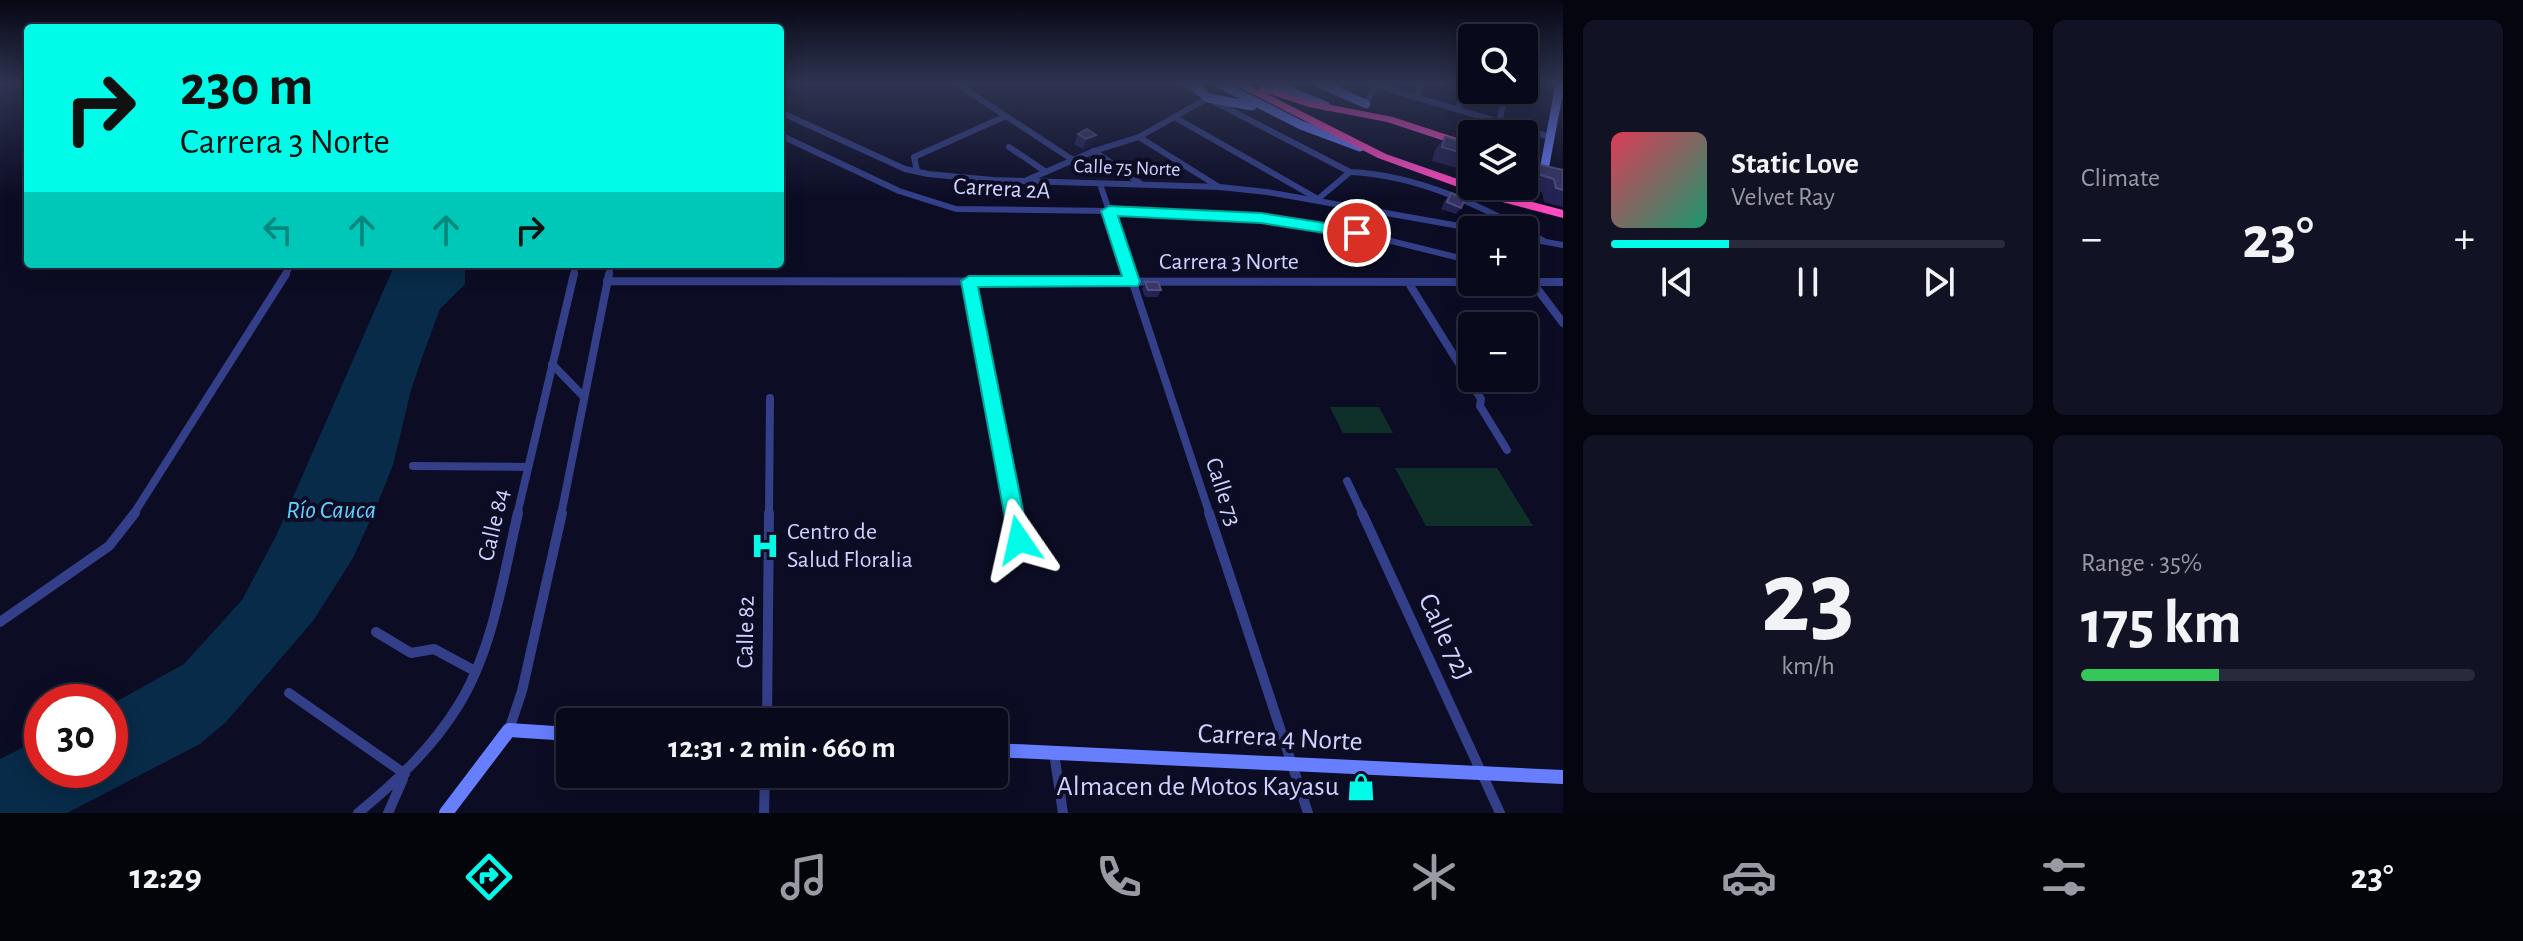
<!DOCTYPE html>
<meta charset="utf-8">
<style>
:root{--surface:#09091c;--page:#121225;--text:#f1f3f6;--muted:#999aa3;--line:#292a3b;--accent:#00fbe8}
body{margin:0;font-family:"Alegreya Sans",sans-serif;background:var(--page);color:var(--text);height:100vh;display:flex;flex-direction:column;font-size:30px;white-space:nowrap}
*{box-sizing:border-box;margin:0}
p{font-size:26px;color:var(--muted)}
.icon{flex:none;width:44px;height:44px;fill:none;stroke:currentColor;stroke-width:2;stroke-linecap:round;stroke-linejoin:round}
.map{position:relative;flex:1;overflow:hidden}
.drawer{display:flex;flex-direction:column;gap:20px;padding:20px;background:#05050f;width:960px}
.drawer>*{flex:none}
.banner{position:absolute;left:24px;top:24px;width:760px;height:244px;border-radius:8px;box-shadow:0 4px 20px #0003,0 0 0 2px var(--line);background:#00fbe8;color:#111;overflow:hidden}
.fabs{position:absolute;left:1458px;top:24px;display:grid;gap:16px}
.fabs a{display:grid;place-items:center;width:80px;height:80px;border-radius:8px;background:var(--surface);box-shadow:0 4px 20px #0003,0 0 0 2px var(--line);font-size:40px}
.speed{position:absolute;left:24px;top:684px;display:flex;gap:16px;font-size:40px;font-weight:700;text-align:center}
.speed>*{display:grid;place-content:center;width:104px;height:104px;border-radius:50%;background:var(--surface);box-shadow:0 4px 20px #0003,0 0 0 2px var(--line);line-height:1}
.speed .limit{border:12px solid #d22;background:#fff;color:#111}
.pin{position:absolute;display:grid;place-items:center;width:68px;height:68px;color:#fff;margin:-34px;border:4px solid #fff;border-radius:50%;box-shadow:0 2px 8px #0007}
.me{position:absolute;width:88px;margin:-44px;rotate:349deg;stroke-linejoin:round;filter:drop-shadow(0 0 6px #0008)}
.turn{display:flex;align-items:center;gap:28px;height:168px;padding:0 24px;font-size:36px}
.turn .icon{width:104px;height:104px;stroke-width:2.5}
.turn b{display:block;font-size:56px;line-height:68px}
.lanes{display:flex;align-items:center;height:76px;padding:0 24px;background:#0003;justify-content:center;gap:40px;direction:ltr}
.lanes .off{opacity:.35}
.big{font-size:60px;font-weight:700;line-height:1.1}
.drawer .widget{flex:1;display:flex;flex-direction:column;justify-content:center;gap:12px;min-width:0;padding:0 28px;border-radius:12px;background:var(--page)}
.drawer .dial{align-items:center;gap:0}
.dial b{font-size:104px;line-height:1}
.song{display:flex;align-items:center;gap:24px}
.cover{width:96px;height:96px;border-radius:12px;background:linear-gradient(135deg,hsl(350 70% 55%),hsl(160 70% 35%))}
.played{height:8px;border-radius:4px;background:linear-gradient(90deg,var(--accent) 30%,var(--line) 30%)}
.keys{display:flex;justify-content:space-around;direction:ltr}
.heat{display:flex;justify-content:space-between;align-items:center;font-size:44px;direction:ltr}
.charge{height:12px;border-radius:6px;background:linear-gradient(90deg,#34c759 35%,var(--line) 0)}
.drawer .tiles{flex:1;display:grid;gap:20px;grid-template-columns:repeat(2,1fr)}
.trip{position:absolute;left:556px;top:708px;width:452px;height:80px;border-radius:8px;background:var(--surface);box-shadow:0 4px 20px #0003,0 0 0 2px var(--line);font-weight:700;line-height:80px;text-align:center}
.menu{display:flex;height:128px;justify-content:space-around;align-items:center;background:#04040b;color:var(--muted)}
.menu .icon{width:56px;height:56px}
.menu .on{color:var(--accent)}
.menu b{font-size:36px;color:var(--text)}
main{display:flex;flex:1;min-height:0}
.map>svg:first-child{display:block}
</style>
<main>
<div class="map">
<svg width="1563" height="813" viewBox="0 0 1563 813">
<rect width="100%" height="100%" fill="#0c0c25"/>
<path fill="#0f3029" d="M1330 407H1379L1393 433H1343Z
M1395 468H1497L1533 526H1426Z"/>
<path fill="#072b49" d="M395 264H465V284L440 309 424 352 411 390 393 465 374 512 353 558 313 621 226 722 200 744 67 813H0V759L42 738V770H110V705L184 664 242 600 276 536Z"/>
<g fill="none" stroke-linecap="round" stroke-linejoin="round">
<path stroke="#333f88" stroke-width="6" d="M957 84 1073 160
M1181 84 1199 93
M1375 85 1550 137
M1416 98 1422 84
M1211 100 1350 172C1420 175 1486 208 1546 242
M1366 104 1376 84
M1458 110 1466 84
M780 112 905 169 928 174 993 180 1220 187 1267 192 1482 230
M1176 118 1318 199 1350 172
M1499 122 1507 90
M780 135 899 191 956 209 1184 212 1261 218 1334 227 1472 261
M1139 137 1219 187
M1009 147 1046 172
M1094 151 1141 184
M917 171 914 157 1006 116
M1027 180 1094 151 1139 137 1208 98
M1100 184 1131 276
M1524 238 1563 245
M284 276 292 264
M573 276 576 264
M609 276 611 264"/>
<path stroke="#333f88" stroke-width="8" d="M1130 274 1210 515
M607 281 1563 282
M969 281 1014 515
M1408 282 1481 399 1480 406 1507 450
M1532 282 1563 323
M552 364 584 397
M413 466 528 467
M1347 481 1363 515
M133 515 286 274
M517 515 574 274
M561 515 609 274
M769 515 770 398"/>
<path stroke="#333f88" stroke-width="10" d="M1014 513 1019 540
M1209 513 1308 813
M1362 513 1500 813
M0 622 109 546 135 513
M376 632 411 653 434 649 475 671
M289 693 405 774
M767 722 769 513
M509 730 522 691 562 513
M1054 753 1063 813
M358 813C396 782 432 748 458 706 493 650 503 577 518 513
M388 813 403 779
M764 813 765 774"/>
<path stroke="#677eff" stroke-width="9" d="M1192 84 1208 98 1252 106
M1220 84 1301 125 1360 147
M1271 84 1326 106
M1321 84 1366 104
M1544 170 1560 84"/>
<path stroke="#677eff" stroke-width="14" d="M994 750 1563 777
M446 813 509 730 570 734"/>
<path fill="#ff4bc1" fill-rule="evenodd" d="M1233 84H1245L1258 90 1262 86 1311 101 1393 117 1472 143V150L1387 122 1309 107 1263 92 1386 154 1472 184V186L1563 210V218L1491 199 1378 158Z"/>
</g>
<path fill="#252355" d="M1078 134 1096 135 1092 145 1083 149 1074 144Z
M1445 137 1472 145V172L1432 161 1435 150Z
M1524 161 1563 170V207L1544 202 1542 192 1520 186H1524Z
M1451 193 1461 208 1456 214 1441 209 1445 200Z
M1145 282 1161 290 1158 297H1145L1142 289Z"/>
<path fill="#13123a" d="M1096 135 1092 145 1083 149 1086 139Z"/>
<path fill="#373667" stroke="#4f4f7f" stroke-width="2" d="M1087 129 1096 135 1086 139 1078 134Z
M1445 137 1472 145V156L1442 147Z
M1524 161 1563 170V190L1556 188 1554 179 1524 170Z
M1451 193 1465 199 1461 208 1447 202Z
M1145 282H1158L1161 290H1148Z"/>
<linearGradient id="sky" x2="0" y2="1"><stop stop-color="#070714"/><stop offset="0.42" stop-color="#2e3451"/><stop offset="1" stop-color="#2e3451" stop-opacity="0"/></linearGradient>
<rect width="1563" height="198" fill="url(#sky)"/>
<path fill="#00fbe8" stroke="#00a397" stroke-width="2" d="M1109 206 1261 213 1357 228 1365 233 1357 238 1261 223 1118 216 1140 282 1138 286 978 287 1029 540 1026 546 1019 549 1012 546 1009 540 961 281 969 276H1122L1101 211Z"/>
<defs>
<symbol id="hospital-bare" viewBox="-9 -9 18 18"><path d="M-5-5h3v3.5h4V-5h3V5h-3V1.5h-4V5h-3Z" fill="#00fbe8" stroke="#0c0c25" stroke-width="2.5" paint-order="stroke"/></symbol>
<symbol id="shop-bare" viewBox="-9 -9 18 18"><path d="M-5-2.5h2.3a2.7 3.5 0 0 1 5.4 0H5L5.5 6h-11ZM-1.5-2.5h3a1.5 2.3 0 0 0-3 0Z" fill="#00fbe8" stroke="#0c0c25" stroke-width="2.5" paint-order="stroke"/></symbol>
</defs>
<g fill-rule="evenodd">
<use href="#hospital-bare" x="745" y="526" width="40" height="40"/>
<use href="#shop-bare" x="1341" y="767" width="40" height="40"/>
</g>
<g text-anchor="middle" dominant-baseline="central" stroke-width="8" stroke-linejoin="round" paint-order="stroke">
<g font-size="20" fill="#d0d3ff" stroke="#0c0c25">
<text transform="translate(1127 168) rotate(2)">Calle 75 Norte</text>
</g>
<g font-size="24" fill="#d0d3ff" stroke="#0c0c25">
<text transform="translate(1002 189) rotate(3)">Carrera 2A</text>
<text x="1229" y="262">Carrera 3 Norte</text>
<text transform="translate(1223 492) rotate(72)">Calle 73</text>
<text transform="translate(494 525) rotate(-77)">Calle 84</text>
<text transform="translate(746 632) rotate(-89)">Calle 82</text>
</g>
<g font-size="24" fill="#d0d3ff" stroke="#0c0c25" text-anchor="start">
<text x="787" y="532">Centro de<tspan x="787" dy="28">Salud Floralia</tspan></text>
</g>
<g font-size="26" font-style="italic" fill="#5ed1ff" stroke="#0c0c25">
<text x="331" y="510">Río Cauca</text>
</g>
<g font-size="28" fill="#d0d3ff" stroke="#0c0c25">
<text transform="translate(1445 637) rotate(65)">Calle 72J</text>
<text transform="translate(1280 738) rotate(3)">Carrera 4 Norte</text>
</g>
<g font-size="28" fill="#d0d3ff" stroke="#0c0c25" text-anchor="end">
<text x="1339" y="787">Almacen de Motos Kayasu</text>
</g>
</g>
</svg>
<div class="fabs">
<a><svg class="icon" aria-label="search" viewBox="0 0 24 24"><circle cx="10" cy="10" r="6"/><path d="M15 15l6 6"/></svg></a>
<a><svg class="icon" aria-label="layers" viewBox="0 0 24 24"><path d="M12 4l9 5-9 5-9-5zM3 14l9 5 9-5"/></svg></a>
<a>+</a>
<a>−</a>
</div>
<div class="speed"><div class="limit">30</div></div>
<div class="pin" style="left:1357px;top:233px;background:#d93025"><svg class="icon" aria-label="arrive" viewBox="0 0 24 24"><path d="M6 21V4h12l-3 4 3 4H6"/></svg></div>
<svg class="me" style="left:1019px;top:540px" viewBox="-20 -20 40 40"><path d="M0-17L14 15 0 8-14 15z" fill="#00fbe8" stroke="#fff" stroke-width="4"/></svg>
<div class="trip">12:31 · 2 min · 660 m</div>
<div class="banner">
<div class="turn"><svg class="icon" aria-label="right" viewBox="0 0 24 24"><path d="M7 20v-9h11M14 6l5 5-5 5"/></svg><div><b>230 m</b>Carrera 3 Norte</div></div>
<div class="lanes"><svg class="icon off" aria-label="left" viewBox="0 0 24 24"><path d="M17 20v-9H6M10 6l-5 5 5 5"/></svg><svg class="icon off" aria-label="ahead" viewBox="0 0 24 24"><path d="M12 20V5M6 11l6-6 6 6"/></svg><svg class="icon off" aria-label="ahead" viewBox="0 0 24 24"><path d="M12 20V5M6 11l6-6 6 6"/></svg><svg class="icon" aria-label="right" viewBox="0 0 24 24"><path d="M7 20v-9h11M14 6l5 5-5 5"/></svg></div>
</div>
</div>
<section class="drawer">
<div class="tiles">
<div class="widget">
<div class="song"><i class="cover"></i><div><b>Static Love</b><p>Velvet Ray</p></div></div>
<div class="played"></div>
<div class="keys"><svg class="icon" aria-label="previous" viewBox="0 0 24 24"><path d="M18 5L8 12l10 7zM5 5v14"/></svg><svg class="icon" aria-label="pause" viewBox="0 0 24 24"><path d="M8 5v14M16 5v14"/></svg><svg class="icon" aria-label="next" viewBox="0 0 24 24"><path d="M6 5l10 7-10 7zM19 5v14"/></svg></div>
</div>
<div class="widget"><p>Climate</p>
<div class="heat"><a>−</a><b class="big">23°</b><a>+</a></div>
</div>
<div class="widget dial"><b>23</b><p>km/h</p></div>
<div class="widget"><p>Range · 35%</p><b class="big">175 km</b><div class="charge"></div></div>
</div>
</section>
</main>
<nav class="menu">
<b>12:29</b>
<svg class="icon on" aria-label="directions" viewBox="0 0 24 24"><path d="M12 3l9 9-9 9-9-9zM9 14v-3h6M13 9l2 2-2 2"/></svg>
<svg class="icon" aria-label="music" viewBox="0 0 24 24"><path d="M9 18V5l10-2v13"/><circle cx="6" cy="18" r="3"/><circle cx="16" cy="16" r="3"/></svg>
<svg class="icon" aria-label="phone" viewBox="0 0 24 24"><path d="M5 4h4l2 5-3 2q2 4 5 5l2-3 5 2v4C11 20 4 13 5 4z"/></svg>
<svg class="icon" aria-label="climate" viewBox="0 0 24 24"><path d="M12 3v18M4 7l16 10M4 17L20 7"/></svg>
<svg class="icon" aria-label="car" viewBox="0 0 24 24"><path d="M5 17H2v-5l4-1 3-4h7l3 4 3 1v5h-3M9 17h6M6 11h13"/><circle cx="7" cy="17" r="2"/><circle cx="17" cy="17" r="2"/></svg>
<svg class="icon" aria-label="filters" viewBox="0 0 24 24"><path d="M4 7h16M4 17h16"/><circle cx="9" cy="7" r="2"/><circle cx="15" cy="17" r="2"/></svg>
<b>23°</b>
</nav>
